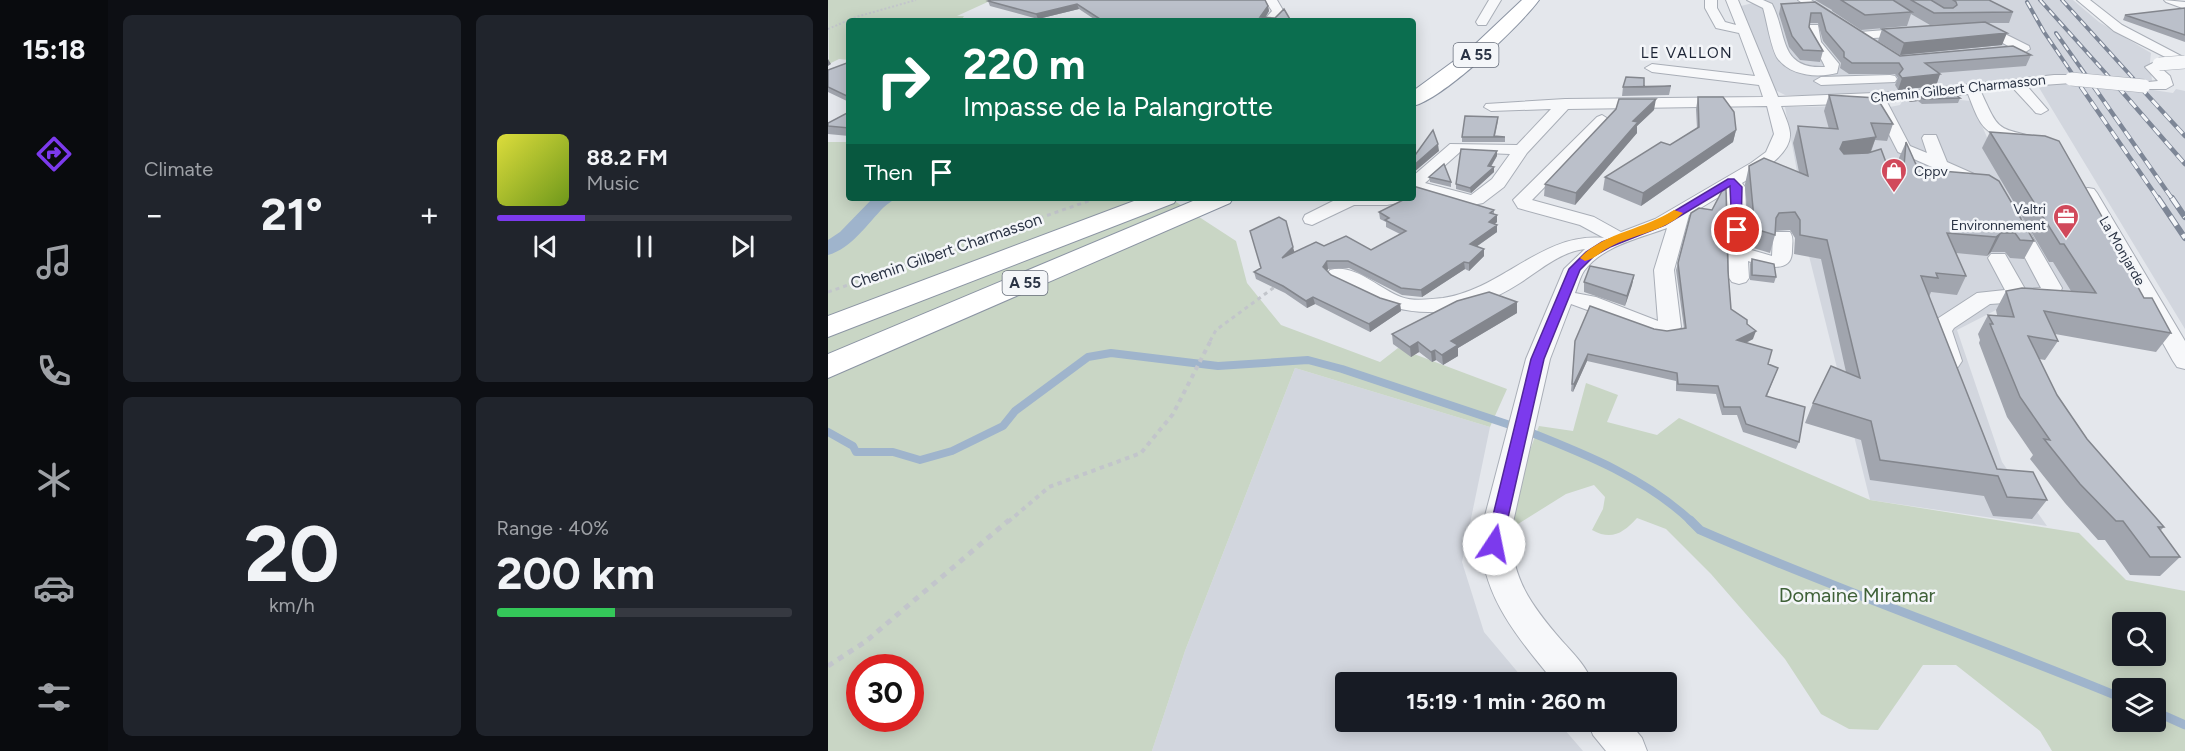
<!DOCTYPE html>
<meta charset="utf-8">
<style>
:root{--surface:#171b24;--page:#20242c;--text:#f1f3f6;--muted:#9ea1a6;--line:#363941;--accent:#7c3aed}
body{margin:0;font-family:Figtree,sans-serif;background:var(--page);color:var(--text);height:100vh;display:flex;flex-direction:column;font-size:22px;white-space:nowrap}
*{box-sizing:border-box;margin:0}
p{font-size:20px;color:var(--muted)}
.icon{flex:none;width:33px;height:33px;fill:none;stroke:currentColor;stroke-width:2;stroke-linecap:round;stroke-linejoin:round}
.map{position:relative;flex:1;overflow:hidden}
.drawer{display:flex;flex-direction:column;gap:15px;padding:15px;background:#0d0f14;width:720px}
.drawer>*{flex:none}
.hud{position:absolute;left:18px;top:18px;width:570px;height:183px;border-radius:6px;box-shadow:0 3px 15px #0003;background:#0b6e4f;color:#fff;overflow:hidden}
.tools{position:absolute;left:1284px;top:612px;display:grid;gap:12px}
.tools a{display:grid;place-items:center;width:54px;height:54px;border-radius:6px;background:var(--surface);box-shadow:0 3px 15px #0003;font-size:30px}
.speed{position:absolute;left:18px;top:654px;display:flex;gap:12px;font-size:30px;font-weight:700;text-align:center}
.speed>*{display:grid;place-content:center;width:78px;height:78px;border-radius:50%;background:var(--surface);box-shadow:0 3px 15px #0003;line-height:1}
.speed .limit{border:9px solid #d22;background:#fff;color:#111}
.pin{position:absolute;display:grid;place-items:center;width:51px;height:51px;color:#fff;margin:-26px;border:3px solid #fff;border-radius:50%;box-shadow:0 2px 6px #0007}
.me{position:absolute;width:66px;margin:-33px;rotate:11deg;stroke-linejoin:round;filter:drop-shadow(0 0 4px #0008)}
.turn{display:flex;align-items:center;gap:21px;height:126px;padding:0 18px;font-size:27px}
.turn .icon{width:78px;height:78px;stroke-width:2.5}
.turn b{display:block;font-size:42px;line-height:51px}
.then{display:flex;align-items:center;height:57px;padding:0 18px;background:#0003;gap:12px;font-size:22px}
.big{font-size:45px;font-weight:700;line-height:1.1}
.drawer .tile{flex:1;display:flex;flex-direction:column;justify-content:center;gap:9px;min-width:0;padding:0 21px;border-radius:9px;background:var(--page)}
.drawer .dial{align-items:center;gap:0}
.dial b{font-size:78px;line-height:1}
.song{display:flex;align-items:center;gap:18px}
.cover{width:72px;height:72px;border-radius:9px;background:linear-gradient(135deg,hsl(60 70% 55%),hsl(80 70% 35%))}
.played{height:6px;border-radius:3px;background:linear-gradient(90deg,var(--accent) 30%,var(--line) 30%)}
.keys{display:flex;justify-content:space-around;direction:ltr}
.heat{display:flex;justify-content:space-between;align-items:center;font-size:33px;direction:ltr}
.charge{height:9px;border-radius:4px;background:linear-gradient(90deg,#34c759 40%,var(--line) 0)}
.drawer .tiles{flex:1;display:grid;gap:15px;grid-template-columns:repeat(2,1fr)}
.trip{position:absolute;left:507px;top:672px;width:342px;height:60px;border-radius:6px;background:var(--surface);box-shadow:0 3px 15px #0003;font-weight:700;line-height:60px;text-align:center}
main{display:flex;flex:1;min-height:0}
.dock{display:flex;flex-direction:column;width:108px;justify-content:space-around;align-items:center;background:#090b0e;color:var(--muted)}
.dock .icon{width:42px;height:42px}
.dock .selected{color:var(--accent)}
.dock b{font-size:27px;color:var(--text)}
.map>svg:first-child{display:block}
</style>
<main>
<nav class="dock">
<b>15:18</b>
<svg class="icon selected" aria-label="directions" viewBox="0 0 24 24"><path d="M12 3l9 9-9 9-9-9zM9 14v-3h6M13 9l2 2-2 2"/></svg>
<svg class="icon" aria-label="music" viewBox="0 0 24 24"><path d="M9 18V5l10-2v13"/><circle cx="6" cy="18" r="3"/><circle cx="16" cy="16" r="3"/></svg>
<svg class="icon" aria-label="phone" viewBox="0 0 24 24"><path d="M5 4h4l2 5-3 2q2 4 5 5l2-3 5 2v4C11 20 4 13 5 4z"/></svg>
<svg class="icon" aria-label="climate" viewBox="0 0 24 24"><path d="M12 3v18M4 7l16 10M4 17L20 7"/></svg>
<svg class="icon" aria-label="car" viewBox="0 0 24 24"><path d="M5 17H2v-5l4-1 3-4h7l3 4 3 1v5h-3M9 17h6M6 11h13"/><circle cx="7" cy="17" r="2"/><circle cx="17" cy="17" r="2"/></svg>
<svg class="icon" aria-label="filters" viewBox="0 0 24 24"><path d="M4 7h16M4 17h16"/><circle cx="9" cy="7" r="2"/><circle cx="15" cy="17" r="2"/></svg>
</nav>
<section class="drawer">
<div class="tiles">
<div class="tile"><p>Climate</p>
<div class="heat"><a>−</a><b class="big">21°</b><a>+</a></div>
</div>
<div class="tile">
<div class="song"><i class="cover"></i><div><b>88.2 FM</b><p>Music</p></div></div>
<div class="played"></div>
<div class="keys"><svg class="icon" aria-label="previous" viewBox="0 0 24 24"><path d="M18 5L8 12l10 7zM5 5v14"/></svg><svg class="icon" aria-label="pause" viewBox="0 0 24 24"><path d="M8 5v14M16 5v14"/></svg><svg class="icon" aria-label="next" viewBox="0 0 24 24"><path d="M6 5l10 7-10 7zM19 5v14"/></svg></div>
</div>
<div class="tile dial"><b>20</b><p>km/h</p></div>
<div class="tile"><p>Range · 40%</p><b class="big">200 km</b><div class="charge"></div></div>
</div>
</section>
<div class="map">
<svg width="1357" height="751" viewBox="0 0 1357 751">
<rect width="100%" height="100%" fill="#e4e7ec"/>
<path fill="#d2d6de" d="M937 0H1245L1271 22 1323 53 1322 62 1325 90 1345 93 1348 89 1357 91V329L1210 86 1050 95H957L947 90 913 6Z
M1129 93 1132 100 1143 101 1162 144 1315 315 1184 307 1168 310 1129 330 1174 462 1219 526 1042 500 980 252 982 241 957 107 1040 106 1057 108 1072 105 1075 100Z
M467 368 662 427 634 562 656 632 698 682H518V722H730L755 751H324L357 651Z"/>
<path fill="#c9d6c5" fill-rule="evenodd" d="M0 0H164L129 16H136L133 21H21V60L11 59 1 64Z
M0 142H21V198H342L408 241 419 283 453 325 552 362 570 348 679 389 662 427 467 368 357 651 324 751H0ZM32 668H82V718H32Z
M758 383 790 395 779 422 829 435 851 418 1042 500 1251 533 1298 580 1357 591V751H1224L1212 731 1128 665H1095L1050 730 1021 729 993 714 957 659 883 574 838 529 809 518C795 533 784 541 764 530L775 509 777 497 766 485 738 494 682 529 690 482 711 426 745 431ZM1294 622H1328V656H1294ZM1294 688H1328V722H1294Z"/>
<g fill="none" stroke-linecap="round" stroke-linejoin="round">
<path stroke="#9fb4cc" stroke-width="8" d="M699 431C757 454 818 478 864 522
M0 432 25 446 28 452H65L92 460 124 451 175 426 187 411 260 357 283 353 390 366 480 360 514 369 688 427"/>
<path stroke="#9fb4cc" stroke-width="9" d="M862 520 872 530C1011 591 1154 640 1294 698
M1328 712 1357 725"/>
<path fill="#9fb4cc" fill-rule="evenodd" d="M45 198H67C64 202 60 203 56 207 40 223 23 249 0 255V240L12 232Z"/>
<defs>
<path id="minor" d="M437 0H449L456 12 448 21H435L444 11Z
M661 0H673L658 25H650L648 22Z
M877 0H889V8L897 22 908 25 898 0H910L950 97 1071 92 1226 75H1243L1250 79 1243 83 1199 86 1220 110 1213 114 1208 113 1185 88 1153 92C1172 133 1168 127 1211 138L1213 141 1211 144C1203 146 1195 144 1187 142 1154 135 1151 122 1140 94L1059 102 1082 146 1099 153 1094 138 1096 135H1108L1119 162 1162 181 1165 185 1162 189 1156 190 1070 152 1045 103 953 106C956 114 961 124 962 133 964 155 929 174 914 183L917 187 920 249 944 256 945 236 948 232H962C966 238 964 244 964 251 964 275 936 266 920 261L921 278 918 282 911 284 904 282 901 278 899 192 861 215 846 270 853 327C846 338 837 337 825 334L743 304 722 359 683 531C683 579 704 606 734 641 746 654 758 666 764 682H726C689 636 651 594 653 531L698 359 736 269 757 249C732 252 712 270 692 283 644 314 585 324 535 294 525 288 505 283 499 274L502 270C527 263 551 289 573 297 586 302 602 299 615 298 675 289 714 232 776 238L752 225 690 208 685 200 769 117 774 115 782 120 704 200 766 217 793 232 827 219 923 163 938 152 946 134 939 106 740 109 699 153 676 187 655 203 640 206 585 191V176L622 144 689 145 723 109 663 111 656 107 658 104 737 99 935 97 931 85 824 72 817 68 824 64 927 76 911 33 888 28 877 8ZM632 152 682 154 664 179 643 195 597 183ZM839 228 826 270 830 321 768 297 747 293C750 286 752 277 756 271 774 246 812 238 839 228Z
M919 0H935L944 4C960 35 950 69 997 67 992 52 975 43 982 25H990L993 42 1011 64 1009 73C990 78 963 76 950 59 943 49 939 21 935 8Z
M970 0H983L1032 32 1083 28 1089 32 1083 36 1026 39Z
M1249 0H1262L1294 25 1357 58V67L1286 31Z
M1336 0 1357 2V9L1338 2Z
M1155 23 1201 46 1202 49 1196 53 1158 56 1157 53 1158 50 1182 47 1153 31 1147 32 1141 28 1143 25Z
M1331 60 1338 64 1333 68 1342 76 1345 85 1338 89H1311L1309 86 1311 83 1330 81 1317 67Z
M1062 75 1067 76 1069 79 1067 82 993 85 986 81 993 77Z
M1260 188 1266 189 1269 193 1357 341V369L1349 367 1345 361 1251 193 1254 189Z
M511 198H578L575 202 559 205H526L484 225 477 223 475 219 477 215Z
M1187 216 1194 218 1196 222 1234 288 1229 299 1222 300 1162 304 1126 328 1124 331 1134 361 1130 367 1122 369 1114 367 1102 331 1109 319 1149 293 1177 290 1160 258 1163 254H1177L1197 289 1213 288 1178 222 1180 218Z
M760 722H801L814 738 819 751H778L765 735Z"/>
<path id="highway" d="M694 0H711C692 26 615 99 585 106V91L641 50Z
M314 198H349L346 203 0 337V316Z
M372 198H405L402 203 0 378V354Z"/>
</defs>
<use href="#minor" stroke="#a9aeb7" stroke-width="2"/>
<use href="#highway" stroke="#8b94a3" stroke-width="2"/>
<path stroke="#c2c5cb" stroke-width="2" stroke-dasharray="2 2" stroke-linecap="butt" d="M0 29 28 17 88 0
M265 200 269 198"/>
<path stroke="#c2c5cb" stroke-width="3" stroke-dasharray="4 4" stroke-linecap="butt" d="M0 292 269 198
M382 341 388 330 448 286"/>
<path stroke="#c2c5cb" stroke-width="4" stroke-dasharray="4.5 4.5" stroke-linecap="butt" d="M180 522 221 487 313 453 345 414 383 340"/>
<path stroke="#c2c5cb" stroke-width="5" stroke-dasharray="6 6" stroke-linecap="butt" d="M0 666 37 642 181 520"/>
<use href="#minor" fill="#f7f8fa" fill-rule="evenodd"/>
<use href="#highway" fill="#fff" fill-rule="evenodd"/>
<defs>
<path id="rail-far2" d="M1212 0 1291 88
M1234 0 1314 88
M1199 2 1216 32 1254 88
M1228 33 1267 88"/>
<path id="rail-far1" d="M1253 87 1331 200
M1266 87 1345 200
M1290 87 1357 164
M1312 87 1357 136"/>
<path id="rail" d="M1330 198 1357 238
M1344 198 1357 217"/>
</defs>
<use href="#rail-far2" stroke="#7d8696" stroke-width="4"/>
<use href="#rail-far1" stroke="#7d8696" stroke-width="4.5"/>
<use href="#rail" stroke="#7d8696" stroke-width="6"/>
<use href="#rail-far2" stroke="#f4f6f9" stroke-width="2" stroke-dasharray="7" stroke-linecap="butt"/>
<use href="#rail-far1" stroke="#f4f6f9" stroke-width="3" stroke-dasharray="9" stroke-linecap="butt"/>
<use href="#rail" stroke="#f4f6f9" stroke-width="4" stroke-dasharray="11" stroke-linecap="butt"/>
<defs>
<path id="minor-bridge" d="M1331 64 1357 62
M1243 79 1316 86"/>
</defs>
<use href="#minor-bridge" stroke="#a9aeb7" stroke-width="14" stroke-linecap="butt"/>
<use href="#minor-bridge" stroke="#f7f8fa" stroke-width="13"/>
</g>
<path fill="#a1a5ae" d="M987 0H1161L1185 12 1181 23H1161L1174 45 1072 55 1050 41 1054 29 1122 24 1102 25 1083 14 1079 26 1033 30 1004 11V10Z
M160 1 440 6 441 11 437 18 466 21H269L251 9 210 19 162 6Z
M987 2 1072 56 1203 55 1198 66 1110 73 1112 74 1108 86 1070 90 1067 85 1070 78 1067 74H1021L1012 68 1013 63 995 41 990 23H982L981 27 995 51 992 62 972 60 961 47 951 14 953 4Z
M1357 8V42L1295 20 1297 15Z
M21 54V102L0 92V70L19 63Z
M843 86 841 95 794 96 795 87Z
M1125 93 1132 98 1130 103 1094 104 1090 101 1081 102 1082 98Z
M1001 95 1065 124 1059 141 1047 140 1043 152 1059 165 1071 166V158L1078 142 1090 169 1206 241 1196 259 1182 258 1177 252H1163L1159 256 1128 253 1138 276 1129 295 1103 292 1101 297 1169 469 1219 500 1204 519 1165 516 1156 496 1042 480 1033 440 977 423 985 403 1018 372 993 259 966 254 967 238 962 230 947 231V235L942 253 922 247 917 184 921 166 971 172 965 143 970 126 1001 129 996 111Z
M870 97 908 130 905 142 813 206 775 190 777 177 842 145 869 128 868 109Z
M826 110 809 126V133L747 205 716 196 717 184Z
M21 112V136L0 134V123Z
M670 121 667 136 677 137V142H634V137Z
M1162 132 1285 236 1283 239 1316 298 1343 333 1328 352 1227 334 1230 341 1217 360 1211 359 1229 395 1259 439 1336 527 1332 531 1352 557 1332 576 1302 575 1277 540H1270L1237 503 1202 459 1205 455 1179 417 1151 343 1152 340 1150 334 1160 315H1169L1168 310 1178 291H1243L1225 262H1221L1154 148Z
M669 156 663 167H666V172L643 193 628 189V184Z
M601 177 623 182V187L602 182Z
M577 198H585L666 210V214L669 222 666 224 669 225V232L648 247 656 249V256L641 271 637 269 594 297 574 295 521 268 500 269 499 271 503 275 552 298 572 304 573 311 542 332 487 304 479 308 457 293 428 279 426 272 466 252 496 246 543 250 572 234 558 227V222L552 219 551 212 578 199Z
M924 259 948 277 946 283 922 280V264Z
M850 263 900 271 903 309 919 324 925 339 918 343 940 364 950 368 939 396 971 442 968 449 915 432 909 415H894L888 394 848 391V381L759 361 745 392 743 391 747 341 826 329 839 331 856 328 848 270Z
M806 275 804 285 797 306 756 292V282Z
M689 302V313L630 348V356L615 365 608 360 604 362 591 352 583 357 565 344 564 334Z"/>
<path fill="#83868d" d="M249 4 251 9 210 19 208 14Z
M440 6 441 11 435 21 432 17Z
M1179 33 1174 45 1072 55 1076 43Z
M0 59 3 64 0 66Z
M1112 74 1108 86 1070 90 1074 78Z
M1092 97 1090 101 1081 102 1082 98Z
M828 99 826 110 809 126V133L747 205 748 193 805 121Z
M908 130 905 142 813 206 815 193Z
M1048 137 1042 153 1010 159 1012 149 1015 142Z
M610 144 611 151 585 173V166Z
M669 151V156L660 171V166Z
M666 167V172L643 193 642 188Z
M669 215V222L661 229V222Z
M669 225V232L642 251V244Z
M1173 233 1163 252 1159 256 1168 237Z
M465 247 467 254 454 258Z
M656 249V256L641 271V263Z
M499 261 500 269 497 274 495 267Z
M636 262 637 269 594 297 593 290Z
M806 275 804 285 797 306 799 296Z
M485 297 487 304 479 308 478 301Z
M689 302V313L630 348V356L615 365 614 355 623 341Z
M572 304 573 311 542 332 541 324Z
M928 331 925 339 907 348 909 340Z
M590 342 591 352 583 357 582 347Z
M607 350 608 360 604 362 603 352Z
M760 354 759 361 745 392 746 384Z"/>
<path fill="#bbc0ca" stroke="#83868d" stroke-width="1.5" d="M163 0H437L440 6 432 17 447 18 456 9 463 21H466H275L249 4 208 14 160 1Z
M1013 0H1065L1084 12 1037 15Z
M1083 0H1103L1116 8H1125L1129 5 1128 2 1125 0H1161L1185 12 1106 13Z
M987 2 1072 56 1185 46 1203 55 1097 63 1112 74 1074 78 1071 74 1075 69 1071 63H1024L1016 57V52L998 31 993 13H983L981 27 995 51 975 50 964 36 953 4Z
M1357 8V35L1297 15Z
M1157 22 1179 33 1076 43 1054 29Z
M19 54H21V97L0 87V70L19 63Z
M798 77 816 78V87L843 86 795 87Z
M1125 93 1132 98 1096 99 1092 97 1082 98Z
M1001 95 1049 98 1065 124 1043 123 1048 137 1015 142 1012 149 1016 154 1040 153 1053 149 1059 165 1076 166 1078 142 1090 169 1161 175 1171 181 1206 241 1192 240 1187 233H1173L1168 237 1119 233 1138 276 1108 273 1110 278 1093 276 1169 469 1205 472 1219 500 1179 497 1170 476 1052 460 1043 421 985 403 1003 366 1032 378 999 240 972 235V220L967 212 951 213 948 218 947 235 927 229 921 166 936 158 980 176 970 126 1010 129Z
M870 97H895L906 112 908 130 815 193 777 177 833 142 842 145 871 127Z
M791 99H828L805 121 810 122 748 193 717 184 788 109Z
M21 112V128L0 126V123Z
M637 116 670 117 666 136 677 137H634Z
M605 130 610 144 585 166V158Z
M1162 132 1217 136 1231 141 1285 236 1281 235 1316 298H1324L1343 333 1216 311 1230 341 1200 336 1229 395 1259 439 1336 527H1330L1352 557H1322L1295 521H1288L1252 484 1216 439 1222 440 1192 397 1162 324H1165L1160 315 1186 317 1178 291 1194 288 1268 293 1236 244H1232Z
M633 149 669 151 660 166 666 167 642 188 628 184Z
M616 164 623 182 601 177Z
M585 186 666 210 662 213 669 215 661 222 669 225 642 244 656 249 641 263 636 262 593 290 573 288 520 261H499L495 267 503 275 552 298 572 304 541 324 485 297 478 301 455 286 426 272 433 268 422 231 451 217 458 221 465 247 454 258 488 242 496 246 518 236 543 250 578 231 557 220 561 218 551 212 579 198H585Z
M898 189 900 271 903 309 919 320V324L928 331 909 340 944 350 940 364 950 368 938 396 977 407 971 442 918 424 912 407H896L890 386 850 384 849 373 760 354 746 384H744L747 341 762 306 826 329 839 331 858 328 850 263 863 213 871 208 884 210 894 191Z
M924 259 946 264 948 277 924 275Z
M762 266 806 275 799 296 756 282Z
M661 292 689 302 623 341 630 345 614 355 607 350 603 352 590 342 582 347 564 334 629 301Z"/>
<path fill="#7c3aed" stroke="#51269a" stroke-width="1.5" d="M900 179H906L914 187 913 232H906L904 230 902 186 837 225 782 247 766 256 752 270 716 359 674 544 672 549 666 551 660 549 658 544 703 359 741 269 758 252 774 242 830 221Z"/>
<path fill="#f59e0b" d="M846 210 855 213C836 232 805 234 782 247 773 251 767 259 757 261L752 258C775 233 817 229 846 210Z"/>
<defs>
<symbol id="shop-pin" viewBox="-11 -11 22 30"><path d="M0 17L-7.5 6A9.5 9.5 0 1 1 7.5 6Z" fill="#d1495b" stroke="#f4f6f9"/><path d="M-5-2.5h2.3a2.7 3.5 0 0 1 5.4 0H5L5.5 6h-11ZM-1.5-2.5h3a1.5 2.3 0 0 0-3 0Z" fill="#fff"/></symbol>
<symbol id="office-pin" viewBox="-11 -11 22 30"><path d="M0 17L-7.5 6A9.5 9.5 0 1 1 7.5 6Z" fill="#d1495b" stroke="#f4f6f9"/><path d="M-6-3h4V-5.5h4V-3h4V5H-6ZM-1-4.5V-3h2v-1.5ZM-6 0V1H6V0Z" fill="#fff"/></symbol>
</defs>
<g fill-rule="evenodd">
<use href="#shop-pin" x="1051" y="156" width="30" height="40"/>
<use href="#office-pin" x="1223" y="202" width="30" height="40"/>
</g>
<g text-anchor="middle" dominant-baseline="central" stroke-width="5" stroke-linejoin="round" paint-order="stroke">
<g font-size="14" fill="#2b3445" stroke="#f4f6f9">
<text transform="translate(1130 89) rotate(-6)">Chemin Gilbert Charmasson</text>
<text transform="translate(1294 251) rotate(60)">La Monjarde</text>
</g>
<g font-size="14" fill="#2b3445" stroke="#f4f6f9" text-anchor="start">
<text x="1086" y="171">Cppv</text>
<text x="1218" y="209" text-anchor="end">Valtri<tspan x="1218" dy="16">Environnement</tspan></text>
</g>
<g font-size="15" letter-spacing="1.5" fill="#1d2536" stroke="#f4f6f9">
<text x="859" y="53">LE VALLON</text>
</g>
<g fill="#f4f6f9" stroke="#676e7b" stroke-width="1.5">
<rect x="625.5" y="43" width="45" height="24" rx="4.5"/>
<rect x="174.5" y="271" width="45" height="24" rx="4.5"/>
</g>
<g font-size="15" font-weight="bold" fill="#2b3445">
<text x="648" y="55">A 55</text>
<text x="197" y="283">A 55</text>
</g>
<g font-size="16" fill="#2b3445" stroke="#f4f6f9">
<text transform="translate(118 251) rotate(-19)">Chemin Gilbert Charmasson</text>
</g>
<g font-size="20" fill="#3f6138" stroke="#f4f6f9">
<text x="1029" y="595">Domaine Miramar</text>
</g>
</g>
</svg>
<div class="tools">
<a><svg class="icon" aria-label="search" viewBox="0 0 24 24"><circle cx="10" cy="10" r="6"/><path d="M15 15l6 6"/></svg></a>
<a><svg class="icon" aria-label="layers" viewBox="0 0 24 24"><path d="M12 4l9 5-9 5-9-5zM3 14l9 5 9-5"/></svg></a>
</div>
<div class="speed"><div class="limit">30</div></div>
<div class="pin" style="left:909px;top:230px;background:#d93025"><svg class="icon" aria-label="arrive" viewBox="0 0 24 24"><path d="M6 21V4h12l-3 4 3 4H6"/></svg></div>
<svg class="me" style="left:666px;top:544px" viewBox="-20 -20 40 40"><circle r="19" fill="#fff"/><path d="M0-13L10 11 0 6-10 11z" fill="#7c3aed"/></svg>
<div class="trip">15:19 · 1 min · 260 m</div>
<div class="hud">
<div class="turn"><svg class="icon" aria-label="right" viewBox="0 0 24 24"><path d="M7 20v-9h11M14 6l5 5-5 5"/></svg><div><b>220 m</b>Impasse de la Palangrotte</div></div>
<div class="then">Then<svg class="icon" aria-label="arrive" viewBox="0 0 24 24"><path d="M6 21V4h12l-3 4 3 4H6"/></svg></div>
</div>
</div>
</main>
